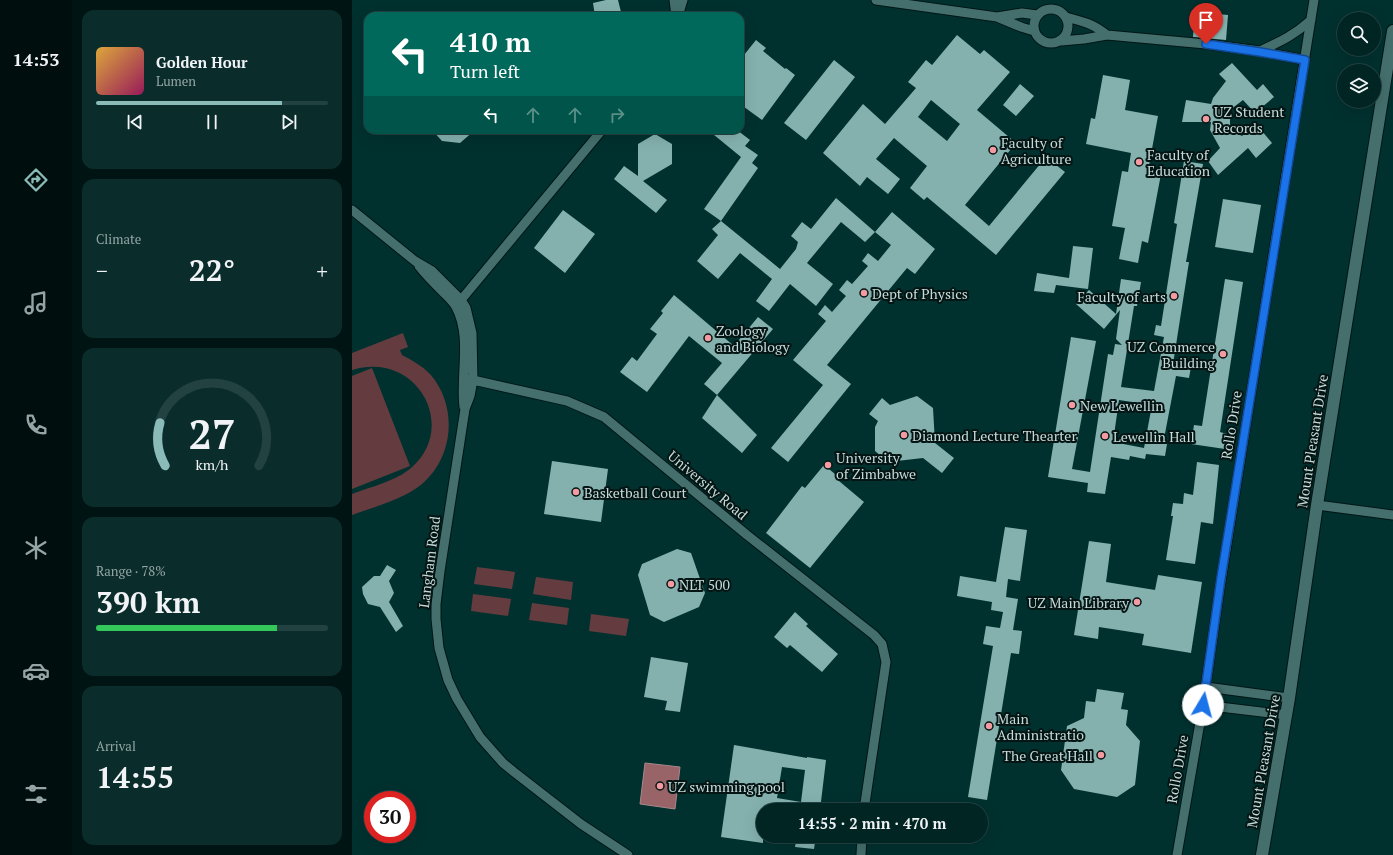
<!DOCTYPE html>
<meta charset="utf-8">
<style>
:root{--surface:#002523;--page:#0a2d2b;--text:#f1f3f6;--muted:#95a5a6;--line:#224241;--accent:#8bbbb9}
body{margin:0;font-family:"PT Serif",serif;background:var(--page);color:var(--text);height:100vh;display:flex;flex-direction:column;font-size:15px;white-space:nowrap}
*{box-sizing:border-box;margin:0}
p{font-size:13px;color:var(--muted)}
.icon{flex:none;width:22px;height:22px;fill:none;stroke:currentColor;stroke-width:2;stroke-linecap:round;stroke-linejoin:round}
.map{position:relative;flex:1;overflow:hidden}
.panel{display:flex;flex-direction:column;gap:10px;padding:10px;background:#001413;width:280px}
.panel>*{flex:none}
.top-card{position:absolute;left:12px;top:12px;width:380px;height:122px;border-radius:12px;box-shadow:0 4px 16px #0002,0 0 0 1px var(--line);background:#00695c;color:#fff;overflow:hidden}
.buttons{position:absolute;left:985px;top:12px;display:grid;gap:8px}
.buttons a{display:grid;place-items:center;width:44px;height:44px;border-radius:50%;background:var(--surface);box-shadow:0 4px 16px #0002,0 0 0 1px var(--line);font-size:20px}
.speed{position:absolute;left:12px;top:791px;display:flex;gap:8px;font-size:20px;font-weight:700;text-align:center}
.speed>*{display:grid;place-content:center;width:52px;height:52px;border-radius:50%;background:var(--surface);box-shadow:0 4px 16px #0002,0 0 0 1px var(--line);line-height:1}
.speed .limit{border:6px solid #d22;background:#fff;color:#111}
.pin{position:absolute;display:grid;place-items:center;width:34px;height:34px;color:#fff;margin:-41px -17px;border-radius:50% 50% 50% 0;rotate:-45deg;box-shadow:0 0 4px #0007}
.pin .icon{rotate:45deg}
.me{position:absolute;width:44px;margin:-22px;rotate:8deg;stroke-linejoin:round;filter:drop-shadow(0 0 3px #0008)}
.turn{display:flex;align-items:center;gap:14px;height:84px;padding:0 20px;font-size:18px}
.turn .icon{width:52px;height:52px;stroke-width:2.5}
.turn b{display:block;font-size:28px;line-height:34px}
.lanes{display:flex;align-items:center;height:38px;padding:0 20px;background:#0003;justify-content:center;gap:20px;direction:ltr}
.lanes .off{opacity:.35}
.big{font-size:30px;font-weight:800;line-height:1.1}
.panel .widget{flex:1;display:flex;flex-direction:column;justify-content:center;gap:6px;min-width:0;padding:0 14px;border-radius:12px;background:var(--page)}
.panel .dial{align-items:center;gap:0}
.dial svg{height:104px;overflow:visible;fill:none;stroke:var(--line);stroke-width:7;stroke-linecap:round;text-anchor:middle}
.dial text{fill:var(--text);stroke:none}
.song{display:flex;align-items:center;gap:12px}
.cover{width:48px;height:48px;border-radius:6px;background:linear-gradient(135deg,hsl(40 70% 55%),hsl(330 70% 35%))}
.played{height:4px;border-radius:2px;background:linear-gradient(90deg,var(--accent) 80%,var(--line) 80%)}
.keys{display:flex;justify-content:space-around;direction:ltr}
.heat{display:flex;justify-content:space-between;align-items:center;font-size:22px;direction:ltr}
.charge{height:6px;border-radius:3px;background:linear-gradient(90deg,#34c759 78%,var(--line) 0)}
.trip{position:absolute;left:404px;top:803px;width:232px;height:40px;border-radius:20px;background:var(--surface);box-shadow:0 4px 16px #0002,0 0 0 1px var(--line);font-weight:800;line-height:40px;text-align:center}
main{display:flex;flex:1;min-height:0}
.tabs{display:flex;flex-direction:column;width:72px;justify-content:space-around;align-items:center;background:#000f0e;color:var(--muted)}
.tabs .icon{width:28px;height:28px}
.tabs .current{color:var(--accent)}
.tabs b{font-size:18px;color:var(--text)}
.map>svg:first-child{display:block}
</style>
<main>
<nav class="tabs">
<b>14:53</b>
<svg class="icon current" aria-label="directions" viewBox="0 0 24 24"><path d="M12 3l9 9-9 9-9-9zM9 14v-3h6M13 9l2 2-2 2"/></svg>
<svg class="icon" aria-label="music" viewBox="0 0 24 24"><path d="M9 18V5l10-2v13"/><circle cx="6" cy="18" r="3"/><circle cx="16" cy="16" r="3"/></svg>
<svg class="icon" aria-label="phone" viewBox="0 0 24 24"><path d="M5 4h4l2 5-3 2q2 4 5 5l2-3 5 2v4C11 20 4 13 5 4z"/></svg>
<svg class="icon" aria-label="climate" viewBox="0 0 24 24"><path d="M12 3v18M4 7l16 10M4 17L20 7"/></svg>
<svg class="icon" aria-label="car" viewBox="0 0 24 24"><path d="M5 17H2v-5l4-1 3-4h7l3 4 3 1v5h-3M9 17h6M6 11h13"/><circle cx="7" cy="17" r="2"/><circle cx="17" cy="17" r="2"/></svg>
<svg class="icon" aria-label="filters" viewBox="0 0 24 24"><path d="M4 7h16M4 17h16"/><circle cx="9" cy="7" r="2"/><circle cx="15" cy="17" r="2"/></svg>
</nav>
<section class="panel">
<div class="widget">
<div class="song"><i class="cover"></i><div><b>Golden Hour</b><p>Lumen</p></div></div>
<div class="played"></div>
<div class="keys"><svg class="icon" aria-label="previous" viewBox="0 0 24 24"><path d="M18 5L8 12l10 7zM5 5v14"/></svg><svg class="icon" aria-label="pause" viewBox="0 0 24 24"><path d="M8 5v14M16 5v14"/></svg><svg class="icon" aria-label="next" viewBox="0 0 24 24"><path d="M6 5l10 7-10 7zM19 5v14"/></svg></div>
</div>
<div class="widget"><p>Climate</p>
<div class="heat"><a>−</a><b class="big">22°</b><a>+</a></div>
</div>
<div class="widget dial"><svg viewBox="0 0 100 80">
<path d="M14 69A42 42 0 1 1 86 69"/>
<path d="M14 69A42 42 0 0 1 10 36" stroke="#8bbbb9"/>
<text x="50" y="56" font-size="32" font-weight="700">27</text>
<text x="50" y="72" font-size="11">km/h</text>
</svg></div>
<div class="widget"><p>Range · 78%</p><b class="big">390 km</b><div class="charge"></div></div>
<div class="widget"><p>Arrival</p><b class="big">14:55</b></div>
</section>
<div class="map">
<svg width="1041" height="855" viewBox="0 0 1041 855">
<rect width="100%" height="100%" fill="#00312f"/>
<path fill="#643c3f" d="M51 333 56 347 48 350 50 355C60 360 70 366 78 374 106 406 102 457 70 484 52 499 22 507 0 515V494C18 487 44 481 59 468 107 427 65 350 0 370V353Z
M20 368 58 466 0 489V376Z
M125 567 163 572 160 589 122 584Z
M184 577 221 582 219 600 181 594Z
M121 594 159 599 156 616 119 611Z
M180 603 217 608 215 625 177 620Z
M239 614 277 619 274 636 237 631Z"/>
<path fill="#996468" stroke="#a6888a" d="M293 763 328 767 323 809 288 804Z"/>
<path fill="#84b1ae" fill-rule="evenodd" d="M254 0H266L270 16H243L241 3Z
M843 12 876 15 874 40 841 37Z
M605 35 628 54 632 50 658 72 625 110 664 143 613 205 637 226 694 157 713 172 644 255 575 197 572 200 558 188 575 166 542 138 524 159 548 179 536 194 515 177 508 186 471 153 511 104 533 124 564 88 556 82 574 60 580 65ZM579 100 608 124 595 141 566 117Z
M404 40 414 48 411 51 433 69 434 68 443 75 410 120 388 104V60Z
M482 60 503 77 454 140 432 123Z
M880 63 905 90 911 84 922 97 903 113 891 100 878 110V126L882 132 890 136 904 124 920 143 904 158 896 148 866 175 856 161 868 148 858 130 859 122H830L834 100 859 104 861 98 874 81 867 74Z
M751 75 778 80 773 110 806 116 796 171 809 174 796 243 790 241 786 263 767 259 773 228 760 226 770 171 776 172 779 153 734 144 739 118 743 119Z
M668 84 682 96 664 116 651 105Z
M80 130H123L108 143 90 141Z
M356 130H385L398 140 393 146 406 155 400 163 406 168 369 221 352 209 389 157Z
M303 134 320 144V164L291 181 315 200 304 213 262 179 272 166 286 176V144Z
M832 161 851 164 834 262H837L821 364 839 367 837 378 824 376 811 444H815L813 456 794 454 793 459 778 456 777 460 759 457 753 494 735 492 736 483 696 477 719 337 744 341 720 469 738 472 756 354 761 355 763 344 770 345 764 339 768 310 752 329 724 304 737 290 764 314 769 279 789 282 785 306H782L769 387 802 391 812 337 802 335 804 325 809 326 825 224 822 223ZM767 400 800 405 792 448 761 442Z
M484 198 523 232 513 242 489 222 455 263 481 284 464 306 438 284 417 311 404 301 420 279 388 253 366 279 345 261 366 235 360 229 369 221 428 269 444 249 446 242 439 236 450 222 459 229Z
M871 199 909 205 901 253 863 247Z
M211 210 243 234 213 273 182 248Z
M540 212 583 249 563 274 555 268 475 365 499 384 436 462 419 448 471 385 441 360 474 321 466 314 473 305 480 312 494 296 487 290 495 280 500 284 516 266 510 261 516 253 526 261 539 245 523 232Z
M721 246 741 248 736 289 704 285 702 293 682 291 685 273 717 278Z
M873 279 891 282 868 432 875 434 873 449 839 444 842 425 850 426Z
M322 295 382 346 406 317 421 329 365 395 352 384 370 363 337 336 295 392 268 372 280 357 285 361 305 334 298 329 311 313 309 311Z
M365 395 405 435 390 453 350 418Z
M565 396 581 408 583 443 602 458 590 473 571 458 536 462 523 451V427L526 421 517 414 530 398 538 405Z
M200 461 256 469 249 522 192 514Z
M845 462 867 465 861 524 849 522 843 564 814 560 821 516H819L821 503 831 504 832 493 841 495Z
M472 465 489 479 487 481 512 502 458 568 414 533 450 486 453 488Z
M653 527 675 530 668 581 656 579 654 597 666 599 661 630 670 631 667 654 659 653 635 800 616 797 641 646 631 644 634 626 648 628 651 612 639 610 640 602 605 596 608 576 644 582Z
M737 541 759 544 754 582 803 590 806 575 850 582 839 653 790 645 792 634 747 627 746 639 722 635Z
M325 549 339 553 353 593 347 607 312 622 298 615 286 575 290 564Z
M35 565 44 570 37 581 42 593 37 602 51 626 44 632 28 607 16 604 11 594 10 587 22 576H28Z
M443 612 456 624 454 626 486 654 470 672 438 645 435 648 422 637Z
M299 657 336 663 328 712 313 710 315 701 292 697Z
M745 689 772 693 769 709 776 710 774 725 788 741 783 785 765 797 722 789 709 770 715 726 732 718 734 701 743 702Z
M382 745 455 758V757L474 760 468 810H411V843L369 837ZM430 767 453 770 449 802 425 798Z
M445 836H464L462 849 443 847Z"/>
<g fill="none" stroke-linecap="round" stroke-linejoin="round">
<defs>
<path id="street" d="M322 0 324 16
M524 0 645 17 669 27 682 31
M682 26a17 17 0 1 1 34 0a17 17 0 1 1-34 0Z
M326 16 331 0
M645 17 670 13 685 15
M714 17C732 22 740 23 755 35
M709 41 732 39 755 35 854 44 908 51 953 60
M908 51C929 41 941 36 959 20
M0 210 63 261 80 271 109 300 114 308 120 333 121 380 118 396 113 409 88 571 84 604V619L87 648 96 680 105 699 128 737 151 763 162 772 229 824 276 855
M67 266C74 275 82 283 90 291 95 296 101 301 104 307 120 337 108 375 112 407
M104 305 109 300 250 130
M112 379 121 380 215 401 252 417 395 535 522 635 530 644 534 662 512 810
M965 505 1041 515
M854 687 937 698
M851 705 934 715
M509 855 510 836
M825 855 851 705 867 593 962 0"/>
<path id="secondary" d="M910 855 937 698 965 505 1041 31"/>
</defs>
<use href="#street" stroke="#011615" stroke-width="11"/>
<use href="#secondary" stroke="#011615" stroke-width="14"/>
<use href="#street" stroke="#446f6c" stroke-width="9"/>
<use href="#secondary" stroke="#446f6c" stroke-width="12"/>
</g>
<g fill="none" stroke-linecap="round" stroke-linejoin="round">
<defs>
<path id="route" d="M851 705 869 578 953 60 908 52 854 44"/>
</defs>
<use href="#route" stroke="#114b97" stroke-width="10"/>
<use href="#route" stroke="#1a73e8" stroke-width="7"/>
</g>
<g fill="#f49aa1" stroke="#041514" stroke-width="1.5">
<circle cx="854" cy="119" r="4"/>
<circle cx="641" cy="150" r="4"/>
<circle cx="787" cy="162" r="4"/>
<circle cx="512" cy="293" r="4"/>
<circle cx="822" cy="296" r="4"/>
<circle cx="356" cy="338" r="4"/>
<circle cx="871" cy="354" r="4"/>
<circle cx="720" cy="405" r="4"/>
<circle cx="552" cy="435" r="4"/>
<circle cx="753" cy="436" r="4"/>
<circle cx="476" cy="465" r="4"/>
<circle cx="224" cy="492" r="4"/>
<circle cx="319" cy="584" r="4"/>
<circle cx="785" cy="602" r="4"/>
<circle cx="637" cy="726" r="4"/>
<circle cx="749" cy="755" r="4"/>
<circle cx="308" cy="786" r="4"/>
</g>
<g text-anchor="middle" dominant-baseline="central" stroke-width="4" stroke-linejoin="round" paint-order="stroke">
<g font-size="14" fill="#c5dbd9" stroke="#041514" text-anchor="start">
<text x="862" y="111">UZ Student<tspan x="862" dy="16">Records</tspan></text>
<text x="649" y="142">Faculty of<tspan x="649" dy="16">Agriculture</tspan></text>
<text x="795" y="154">Faculty of<tspan x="795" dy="16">Education</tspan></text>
<text x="520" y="293">Dept of Physics</text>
<text x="814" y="296" text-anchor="end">Faculty of arts</text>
<text x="364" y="330">Zoology<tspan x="364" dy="16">and Biology</tspan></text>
<text x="863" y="346" text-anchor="end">UZ Commerce<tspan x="863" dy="16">Building</tspan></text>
<text x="728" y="405">New Lewellin</text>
<text x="560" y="435">Diamond Lecture Thearter</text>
<text x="761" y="436">Lewellin Hall</text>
<text x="484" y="457">University<tspan x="484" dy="16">of Zimbabwe</tspan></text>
<text x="232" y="492">Basketball Court</text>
<text x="327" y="584">NLT 500</text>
<text x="777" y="602" text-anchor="end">UZ Main Library</text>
<text x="645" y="718">Main<tspan x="645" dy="16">Administratio</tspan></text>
<text x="741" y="755" text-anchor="end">The Great Hall</text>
<text x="316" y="786">UZ swimming pool</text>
</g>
<g font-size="14" fill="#c5dbd9" stroke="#041514">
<text transform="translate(879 425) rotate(-81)">Rollo Drive</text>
<text transform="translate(960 441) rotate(-81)">Mount Pleasant Drive</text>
<text transform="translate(356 485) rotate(40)">University Road</text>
<text transform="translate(77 562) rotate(-83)">Langham Road</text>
<text transform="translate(911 761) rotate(-80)">Mount Pleasant Drive</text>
<text transform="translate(825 769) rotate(-80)">Rollo Drive</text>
</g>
</g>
</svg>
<div class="buttons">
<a><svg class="icon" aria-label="search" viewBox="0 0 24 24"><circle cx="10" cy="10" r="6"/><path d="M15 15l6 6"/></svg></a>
<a><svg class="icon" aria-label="layers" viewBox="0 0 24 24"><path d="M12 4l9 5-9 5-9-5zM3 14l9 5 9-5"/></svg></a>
</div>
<div class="speed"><div class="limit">30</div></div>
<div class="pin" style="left:854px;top:44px;background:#d93025"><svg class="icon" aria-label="arrive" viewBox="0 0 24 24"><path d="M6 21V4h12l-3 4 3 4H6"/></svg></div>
<svg class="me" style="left:851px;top:705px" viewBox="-20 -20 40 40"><circle r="19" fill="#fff"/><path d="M0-13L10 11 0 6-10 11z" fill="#1a73e8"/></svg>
<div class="trip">14:55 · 2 min · 470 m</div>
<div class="top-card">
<div class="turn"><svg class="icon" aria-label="left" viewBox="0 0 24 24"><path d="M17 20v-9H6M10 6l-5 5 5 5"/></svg><div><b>410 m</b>Turn left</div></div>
<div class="lanes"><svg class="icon" aria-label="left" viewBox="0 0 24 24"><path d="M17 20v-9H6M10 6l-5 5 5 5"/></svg><svg class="icon off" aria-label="ahead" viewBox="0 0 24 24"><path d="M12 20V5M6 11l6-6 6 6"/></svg><svg class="icon off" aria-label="ahead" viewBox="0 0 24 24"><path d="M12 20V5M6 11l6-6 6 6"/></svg><svg class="icon off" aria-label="right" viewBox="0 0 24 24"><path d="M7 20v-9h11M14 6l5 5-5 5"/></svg></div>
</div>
</div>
</main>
